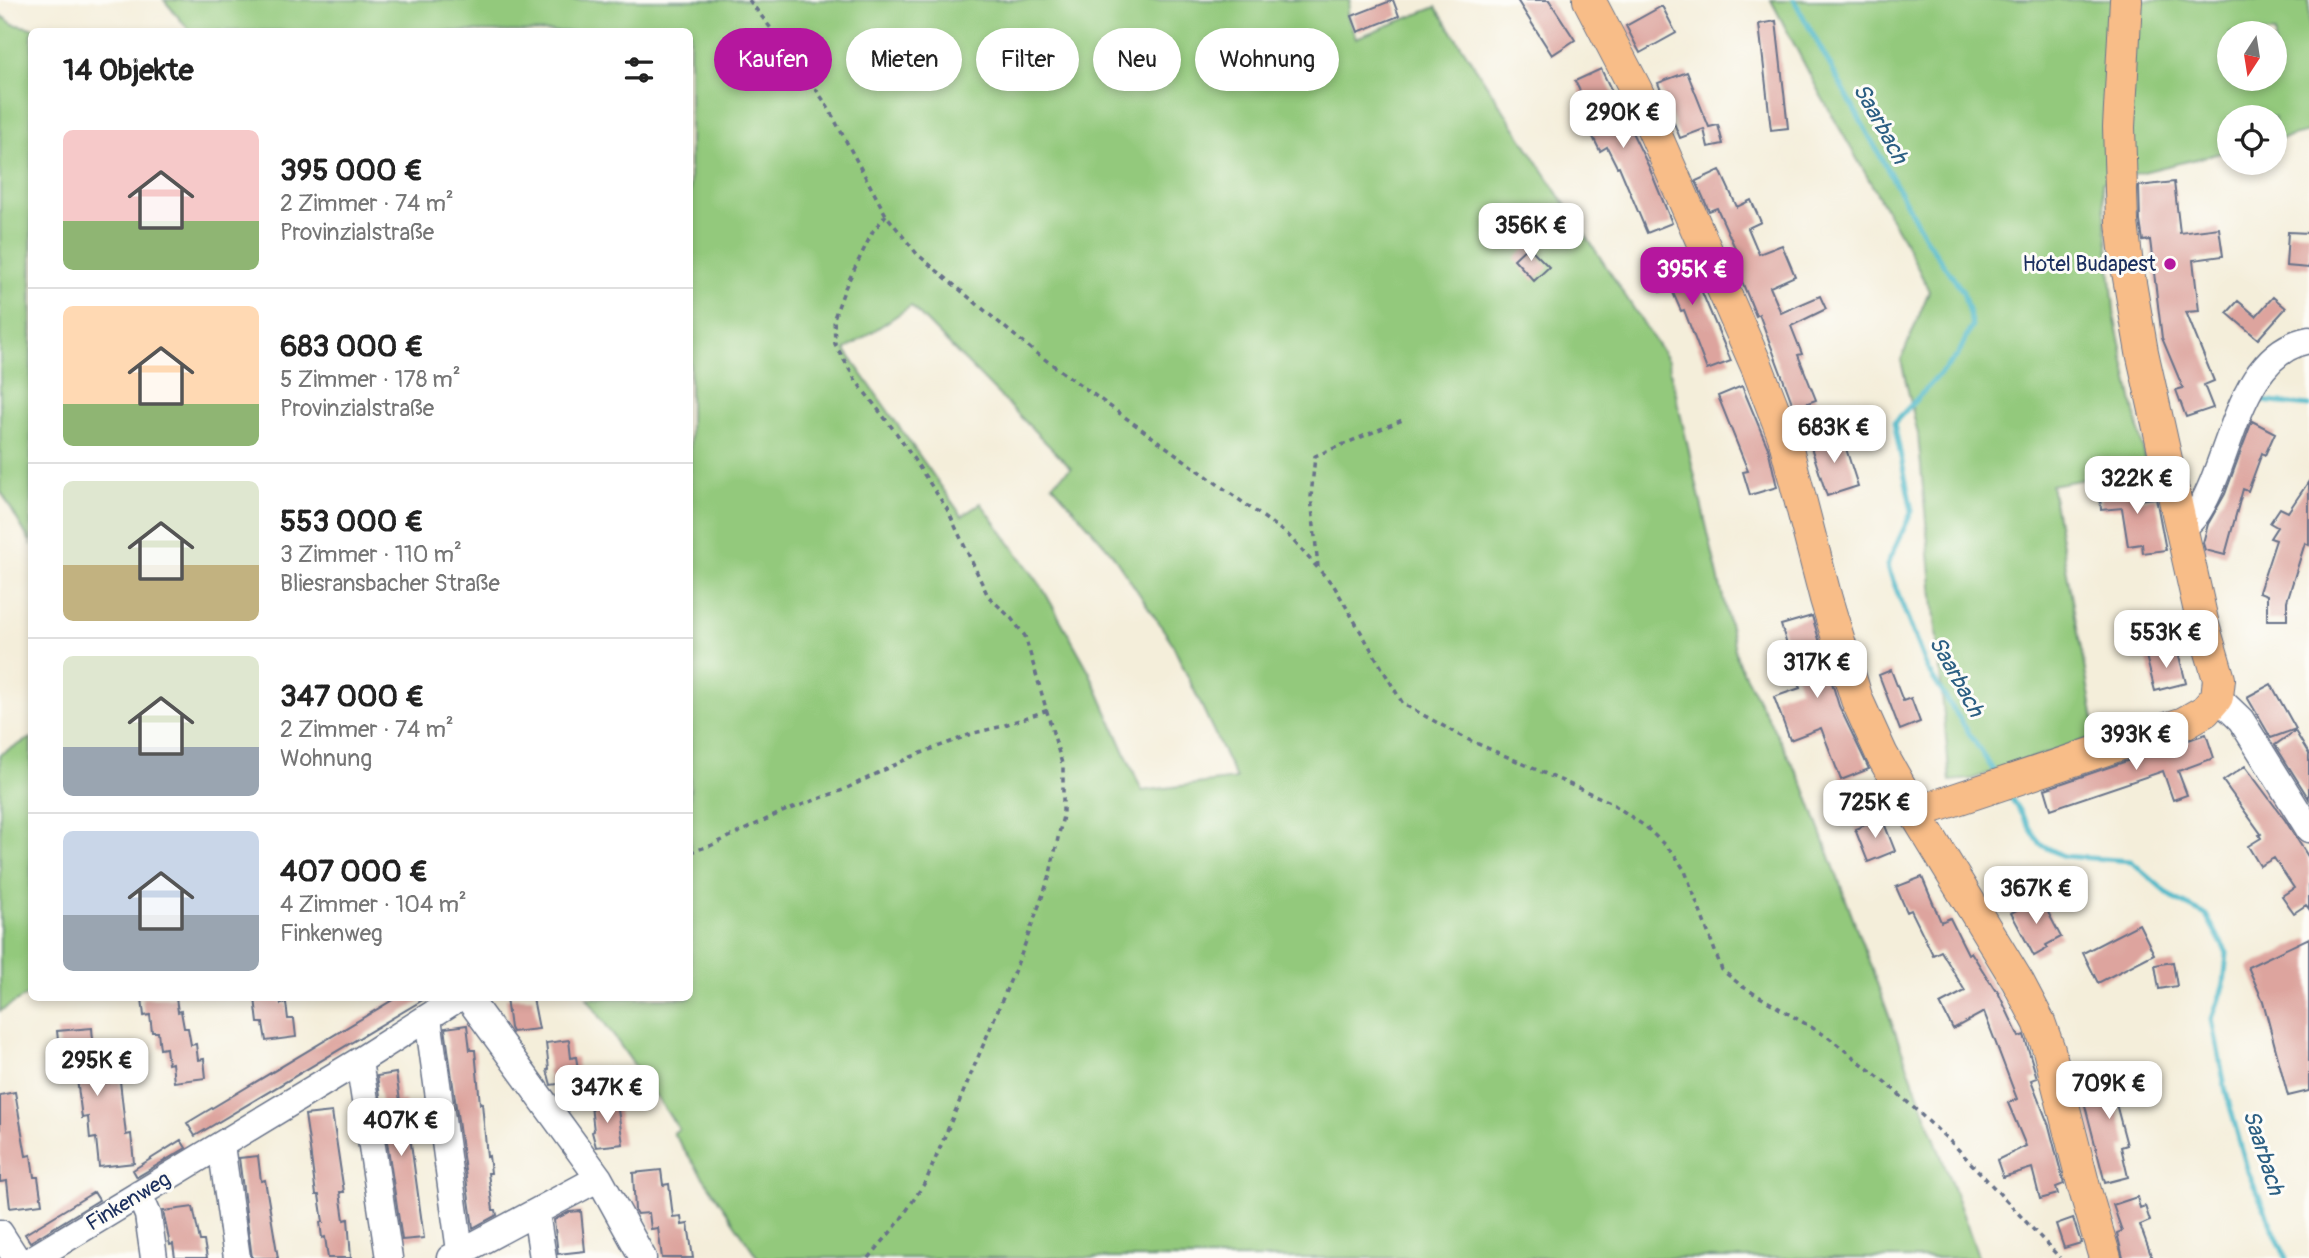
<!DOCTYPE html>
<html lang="de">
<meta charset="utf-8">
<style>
body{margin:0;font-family:Pangolin,sans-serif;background:#f2f2f2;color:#222;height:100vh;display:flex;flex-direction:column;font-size:26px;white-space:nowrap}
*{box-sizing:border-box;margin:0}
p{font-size:23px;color:#767676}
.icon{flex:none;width:38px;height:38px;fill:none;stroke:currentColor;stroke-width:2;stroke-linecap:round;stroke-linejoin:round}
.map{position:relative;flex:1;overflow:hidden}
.drawer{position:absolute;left:28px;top:28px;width:665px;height:973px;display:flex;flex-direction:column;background:#fff;border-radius:10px;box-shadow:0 4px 10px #0003}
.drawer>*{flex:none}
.top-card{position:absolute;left:714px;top:28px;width:665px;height:63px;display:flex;gap:14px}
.needle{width:46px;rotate:192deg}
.buttons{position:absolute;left:2217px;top:21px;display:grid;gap:14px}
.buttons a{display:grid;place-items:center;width:70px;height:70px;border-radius:50%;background:#fff;box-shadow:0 4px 10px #0003;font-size:35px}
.price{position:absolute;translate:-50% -60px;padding:0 16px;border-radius:14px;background:#fff;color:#222;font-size:23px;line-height:46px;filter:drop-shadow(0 2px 4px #0008)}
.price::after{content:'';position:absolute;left:50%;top:42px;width:21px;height:16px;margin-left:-10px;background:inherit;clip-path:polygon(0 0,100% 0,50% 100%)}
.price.selected{background:#b5179e;color:#fff}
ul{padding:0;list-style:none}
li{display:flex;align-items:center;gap:21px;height:175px;padding:0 35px}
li+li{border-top:2px solid #e0e0e0}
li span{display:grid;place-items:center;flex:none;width:196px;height:140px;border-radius:10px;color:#555}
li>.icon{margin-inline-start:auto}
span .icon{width:84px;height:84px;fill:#fffc;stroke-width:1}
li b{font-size:30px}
h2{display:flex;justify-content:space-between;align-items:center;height:84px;padding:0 35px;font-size:30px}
.chip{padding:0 24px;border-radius:32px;background:#fff;box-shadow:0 4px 10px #0003;font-size:24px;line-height:63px}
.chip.selected{background:#b5179e;color:#fff}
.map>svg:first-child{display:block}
.green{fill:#93c97b;stroke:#577c6c;stroke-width:2;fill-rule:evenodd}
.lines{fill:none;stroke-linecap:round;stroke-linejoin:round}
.stream{stroke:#4bb7c7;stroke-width:5}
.building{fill:#dda49e}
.minor-casing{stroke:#677289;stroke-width:29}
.major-casing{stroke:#677289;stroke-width:34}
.path{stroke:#677289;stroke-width:3.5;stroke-dasharray:5 5;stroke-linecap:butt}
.minor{stroke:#fff;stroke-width:26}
.major{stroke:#f8bd88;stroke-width:32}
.poi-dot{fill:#b5179e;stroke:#fdfcf7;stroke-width:2.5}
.labels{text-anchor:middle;stroke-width:6;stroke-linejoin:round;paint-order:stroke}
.poi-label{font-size:21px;fill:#1b2f5e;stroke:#fdfcf7;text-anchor:end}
.street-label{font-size:21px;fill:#1b2f5e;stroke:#fdfcf7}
.water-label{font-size:23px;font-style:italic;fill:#2c5f83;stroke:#fdfcf7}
</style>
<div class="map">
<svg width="2309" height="1258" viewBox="0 0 2309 1258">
<rect width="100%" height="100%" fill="#fdfcf7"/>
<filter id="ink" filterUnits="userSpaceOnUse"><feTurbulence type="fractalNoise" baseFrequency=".0143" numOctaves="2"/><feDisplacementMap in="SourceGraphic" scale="14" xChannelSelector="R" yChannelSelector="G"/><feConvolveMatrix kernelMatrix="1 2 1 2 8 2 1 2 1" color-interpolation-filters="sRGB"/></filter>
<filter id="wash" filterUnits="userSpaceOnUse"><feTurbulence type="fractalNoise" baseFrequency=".00686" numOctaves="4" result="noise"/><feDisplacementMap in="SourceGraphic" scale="28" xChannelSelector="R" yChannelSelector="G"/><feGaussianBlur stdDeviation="1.57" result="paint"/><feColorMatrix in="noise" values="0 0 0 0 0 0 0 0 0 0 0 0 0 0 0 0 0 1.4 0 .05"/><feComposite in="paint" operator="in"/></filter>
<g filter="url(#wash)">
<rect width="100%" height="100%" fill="#f4eeda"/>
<path class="green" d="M164 0H1350L1347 15 1356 38 1436 7 1668 361 1738 662 1803 784 1979 1258H758L673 1133 679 1129 587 998H690V32L190 31ZM911 306 1071 468 1052 484 1111 552 1171 641 1236 779 1142 791 1089 671 1042 587 981 503 962 516 845 350Z
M1771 0H2309V132L2275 140V117H2230L2229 151 2102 182 2115 320 2147 468 2051 485 2097 736 1972 779 1950 781 1918 434 1901 360 1929 291 1908 248 1820 94ZM2230 33H2275V79H2230Z
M0 15 13 24 45 31 32 32 31 543 0 490Z
M31 738V993L0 1011V754Z"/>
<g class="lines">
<path class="stream" d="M1794 0 1926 239 1963 292 1972 325 1958 355 1894 423 1912 511 1887 565 1927 669 1997 776
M2261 401 2309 406
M2008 793 2040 844 2063 856 2131 861 2174 899 2206 915 2227 953 2224 984 2212 1019 2226 1092 2248 1172 2286 1258"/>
</g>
<g id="blocks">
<path class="building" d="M1393 0 1399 16 1358 32 1352 16Z
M1517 0H1549L1575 40 1552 55Z
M1662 6 1676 33 1640 53 1626 26Z
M1776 21 1788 128 1771 130 1759 24Z
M1601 69 1649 167 1672 223 1647 233 1619 166 1617 167 1607 147 1600 151 1590 131 1598 128 1575 81Z
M1687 72 1709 127 1718 125 1723 144 1708 147 1704 129 1680 138 1658 83Z
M1720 170 1737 207 1751 200 1761 222 1748 228 1759 254 1782 245 1795 276 1770 287 1781 313 1820 296 1826 309 1791 326 1802 354 1798 355 1816 400 1794 408 1759 314 1756 316 1730 252 1736 250 1717 208 1709 211 1696 181Z
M2174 182 2180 233 2219 228 2223 256 2193 260 2199 311 2186 312 2214 381 2204 385 2213 408 2186 417 2176 390 2183 388 2162 338 2150 240 2143 241 2140 221 2139 186Z
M2288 232 2309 233V268L2286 266Z
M1528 246 1549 267 1534 281 1514 259Z
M1685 252 1731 361 1707 370 1684 310 1681 311 1671 288 1660 292 1650 267Z
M2273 297 2286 308 2258 339 2227 313 2238 301 2256 316Z
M1742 386 1768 448 1777 487 1750 495 1743 472 1748 471 1718 396Z
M2252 421 2275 433 2265 455 2262 453 2248 491 2243 489 2225 555 2205 550 2203 543 2208 524 2225 494Z
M1841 433 1858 486 1827 496 1810 444Z
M2134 477 2137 500 2156 498 2166 550 2143 553 2142 544 2128 546 2122 508 2101 510 2100 496 2118 494 2116 480Z
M2309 481V545L2305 543 2287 601V620H2267V595L2259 592 2276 540 2270 538 2277 527 2270 523 2280 508 2288 512Z
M1812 616 1839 706 1869 769 1841 780 1821 728 1790 740 1774 697 1800 688 1781 625Z
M2177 648 2186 683 2155 691 2146 656Z
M1891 670 1903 701 1911 698 1920 722 1900 730 1879 675Z
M2271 684 2296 729 2271 738 2247 697Z
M2295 731 2309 754V799L2275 745Z
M2206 734 2214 758 2178 771 2187 795 2173 800 2163 771 2051 809 2045 789Z
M2245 766 2285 820 2309 858V909L2306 905 2294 913 2282 896 2294 888 2274 858 2260 866 2248 846 2261 838 2259 835 2261 834 2223 781Z
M1882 818 1895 851 1868 862 1855 829Z
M1922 877 1941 922 1950 918 1968 954 1971 952 1995 990H1997L2019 1037 2024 1035 2037 1078 2031 1080 2049 1126 2064 1184 2056 1187 2058 1194 2040 1199 2032 1168 2003 1177 1997 1160 2026 1146 2008 1103 2017 1099 1984 1012 1953 1029 1940 1004 1965 991 1941 951 1933 955 1911 910 1907 912 1896 887Z
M2040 897 2061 937 2046 945 2048 948 2034 956 2011 913Z
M2139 924 2154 954 2098 983 2083 953Z
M2309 938V1091L2288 1096 2263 1001 2248 967Z
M2173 962 2177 986 2159 989 2155 965Z
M142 998H176L178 1012 181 1011 184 1028H188L191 1045 196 1044 198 1060 204 1059 206 1078 174 1082 172 1063 168 1064 166 1048 160 1049 158 1032H152L150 1015 144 1016Z
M255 998H280L281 1004 286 1003 288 1019H294L296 1037 266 1041 263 1023H258Z
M396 998H426L195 1136 187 1123Z
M506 998H533L539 1029 512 1032 510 1028Z
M467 1025 470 1050H475L480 1104 482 1103 487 1157 489 1156 491 1173H488L493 1210H496L497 1215 473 1228 445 1028Z
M92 1028 94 1053 100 1052 103 1083 120 1081 126 1135 131 1134 134 1163 99 1167 96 1138 90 1139 88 1117 82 1118 77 1079 69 1080 66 1056 60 1057 57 1031Z
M569 1040 571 1058 576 1057 580 1081 551 1085 547 1070 549 1069 546 1043Z
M396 1073 400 1101 405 1100 424 1238 402 1240 377 1076Z
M2108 1075 2110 1083 2139 1075 2143 1093 2115 1100 2127 1145 2121 1147 2128 1177 2105 1183 2079 1082Z
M15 1092 26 1156 31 1155 34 1177H38L42 1204 10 1208 7 1181 0 1182V1095Z
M617 1103 623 1144 596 1147 592 1132 594 1131 591 1106Z
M332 1112 344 1192H340L344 1220 348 1219 351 1258H328L325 1237 322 1238 320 1222H323L319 1195H316L309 1142 305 1115Z
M181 1140 186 1148 137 1177 133 1170Z
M258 1156 261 1181 265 1180 278 1258H252L239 1158Z
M661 1170 663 1185 669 1184 673 1217 681 1216 682 1225 688 1224 693 1258H662L658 1228 651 1229 649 1213 637 1214 635 1211 633 1173Z
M94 1192 99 1200 30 1242 25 1234Z
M2137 1197 2140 1208 2145 1206 2150 1221 2140 1225 2152 1258H2123L2117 1233 2122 1231 2113 1205Z
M193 1207 200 1241H204L207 1258H175L173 1244 170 1245 163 1211Z
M581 1211 585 1251 558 1254 554 1220 569 1212Z
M2073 1218 2081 1243 2064 1248 2056 1224Z"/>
</g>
</g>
<g filter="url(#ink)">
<use href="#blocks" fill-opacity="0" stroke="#677289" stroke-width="2"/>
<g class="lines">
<g class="minor-casing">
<path id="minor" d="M2182 530C2187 524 2195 517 2199 510 2232 458 2238 353 2309 340
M2217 697 2241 720 2309 829
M428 1018 460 1251
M359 1061 389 1258
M221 1145 237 1258
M599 1178 643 1258
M139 1194 148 1215 154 1258
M536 1213 543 1258
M0 1233 16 1258
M34 1258 359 1061 458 998
M450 1258 599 1178 468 998"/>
</g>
<g class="major-casing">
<path id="major" d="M1589 0 1636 90 1757 367 1784 437 1826 599 1857 700 1882 755 1915 813 2018 982 2039 1022 2049 1050 2084 1187 2105 1258
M1915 813 2184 723 2205 711 2217 697 2219 679 2203 625 2142 352 2127 266 2122 222 2119 127 2126 0"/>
</g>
<path class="path" d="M749 0 800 66 826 104 886 215 917 254 1032 350 1288 535 1334 586 1403 704 1469 740 1610 802 1646 827 1674 854 1685 871 1722 970 1743 987 1828 1037 1890 1086 1954 1145 2060 1258
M1318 567 1311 497 1315 456 1405 419
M690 852 710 846 782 812 843 790 911 757 974 733 999 727 1048 710
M869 1258 899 1222 926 1181 1021 955 1049 878 1063 816V767L1025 636 1011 618 988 596 947 509 897 434 856 381 835 344 834 318 845 288 873 231 886 215"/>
<use href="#minor" class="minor"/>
<use href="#major" class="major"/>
</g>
</g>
<circle class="poi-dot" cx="2170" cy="264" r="7"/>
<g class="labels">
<g class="poi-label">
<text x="2156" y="271">Hotel Budapest</text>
</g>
<g class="street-label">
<text transform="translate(128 1201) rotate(-31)" y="7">Finkenweg</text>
</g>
<g class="water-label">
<text transform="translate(1881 123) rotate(61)" y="8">Saarbach</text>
<text transform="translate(1957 676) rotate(61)" y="8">Saarbach</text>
<text transform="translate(2264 1152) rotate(72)" y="8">Saarbach</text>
</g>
</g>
</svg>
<div class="buttons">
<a><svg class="needle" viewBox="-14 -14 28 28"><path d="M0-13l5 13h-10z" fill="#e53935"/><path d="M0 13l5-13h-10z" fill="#767676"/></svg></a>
<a><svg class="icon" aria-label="locate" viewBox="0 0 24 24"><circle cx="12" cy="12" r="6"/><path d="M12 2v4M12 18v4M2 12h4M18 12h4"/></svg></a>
</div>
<b class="price" style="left:1623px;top:150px">290K €</b>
<b class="price" style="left:1531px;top:263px">356K €</b>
<b class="price selected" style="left:1692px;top:307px">395K €</b>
<b class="price" style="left:1834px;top:465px">683K €</b>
<b class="price" style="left:2137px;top:516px">322K €</b>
<b class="price" style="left:2166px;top:670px">553K €</b>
<b class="price" style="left:1817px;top:700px">317K €</b>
<b class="price" style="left:2136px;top:772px">393K €</b>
<b class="price" style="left:1875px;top:840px">725K €</b>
<b class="price" style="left:2036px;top:926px">367K €</b>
<b class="price" style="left:97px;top:1098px">295K €</b>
<b class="price" style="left:2109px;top:1121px">709K €</b>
<b class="price" style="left:607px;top:1125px">347K €</b>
<b class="price" style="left:401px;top:1158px">407K €</b>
<div class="top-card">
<a class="chip selected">Kaufen</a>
<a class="chip">Mieten</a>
<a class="chip">Filter</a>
<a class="chip">Neu</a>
<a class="chip">Wohnung</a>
</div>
<section class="drawer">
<h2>14 Objekte<svg class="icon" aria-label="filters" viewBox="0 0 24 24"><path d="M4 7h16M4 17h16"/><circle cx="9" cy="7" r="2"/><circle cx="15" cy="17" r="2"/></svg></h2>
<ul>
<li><span style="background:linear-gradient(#f6c9c9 65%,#8fb573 0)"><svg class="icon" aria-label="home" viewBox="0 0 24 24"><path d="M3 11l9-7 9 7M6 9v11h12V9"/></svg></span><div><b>395 000 €</b><p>2 Zimmer · 74 m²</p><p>Provinzialstraße</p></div></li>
<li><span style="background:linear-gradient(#ffd9b3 70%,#8fb573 0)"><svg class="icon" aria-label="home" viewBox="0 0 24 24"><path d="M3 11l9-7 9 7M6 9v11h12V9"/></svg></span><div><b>683 000 €</b><p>5 Zimmer · 178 m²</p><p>Provinzialstraße</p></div></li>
<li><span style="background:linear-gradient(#dfe7d0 60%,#c2b280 0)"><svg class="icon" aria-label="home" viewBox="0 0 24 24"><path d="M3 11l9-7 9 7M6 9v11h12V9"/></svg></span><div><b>553 000 €</b><p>3 Zimmer · 110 m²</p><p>Bliesransbacher Straße</p></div></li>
<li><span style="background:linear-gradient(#dfe7d0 65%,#9aa5b1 0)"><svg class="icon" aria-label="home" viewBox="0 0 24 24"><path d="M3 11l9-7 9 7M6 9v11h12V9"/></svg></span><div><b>347 000 €</b><p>2 Zimmer · 74 m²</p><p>Wohnung</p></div></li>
<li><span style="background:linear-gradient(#c9d6e8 60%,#9aa5b1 0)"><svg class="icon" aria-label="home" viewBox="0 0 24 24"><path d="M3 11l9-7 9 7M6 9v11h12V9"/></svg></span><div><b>407 000 €</b><p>4 Zimmer · 104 m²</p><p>Finkenweg</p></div></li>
</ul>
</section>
</div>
